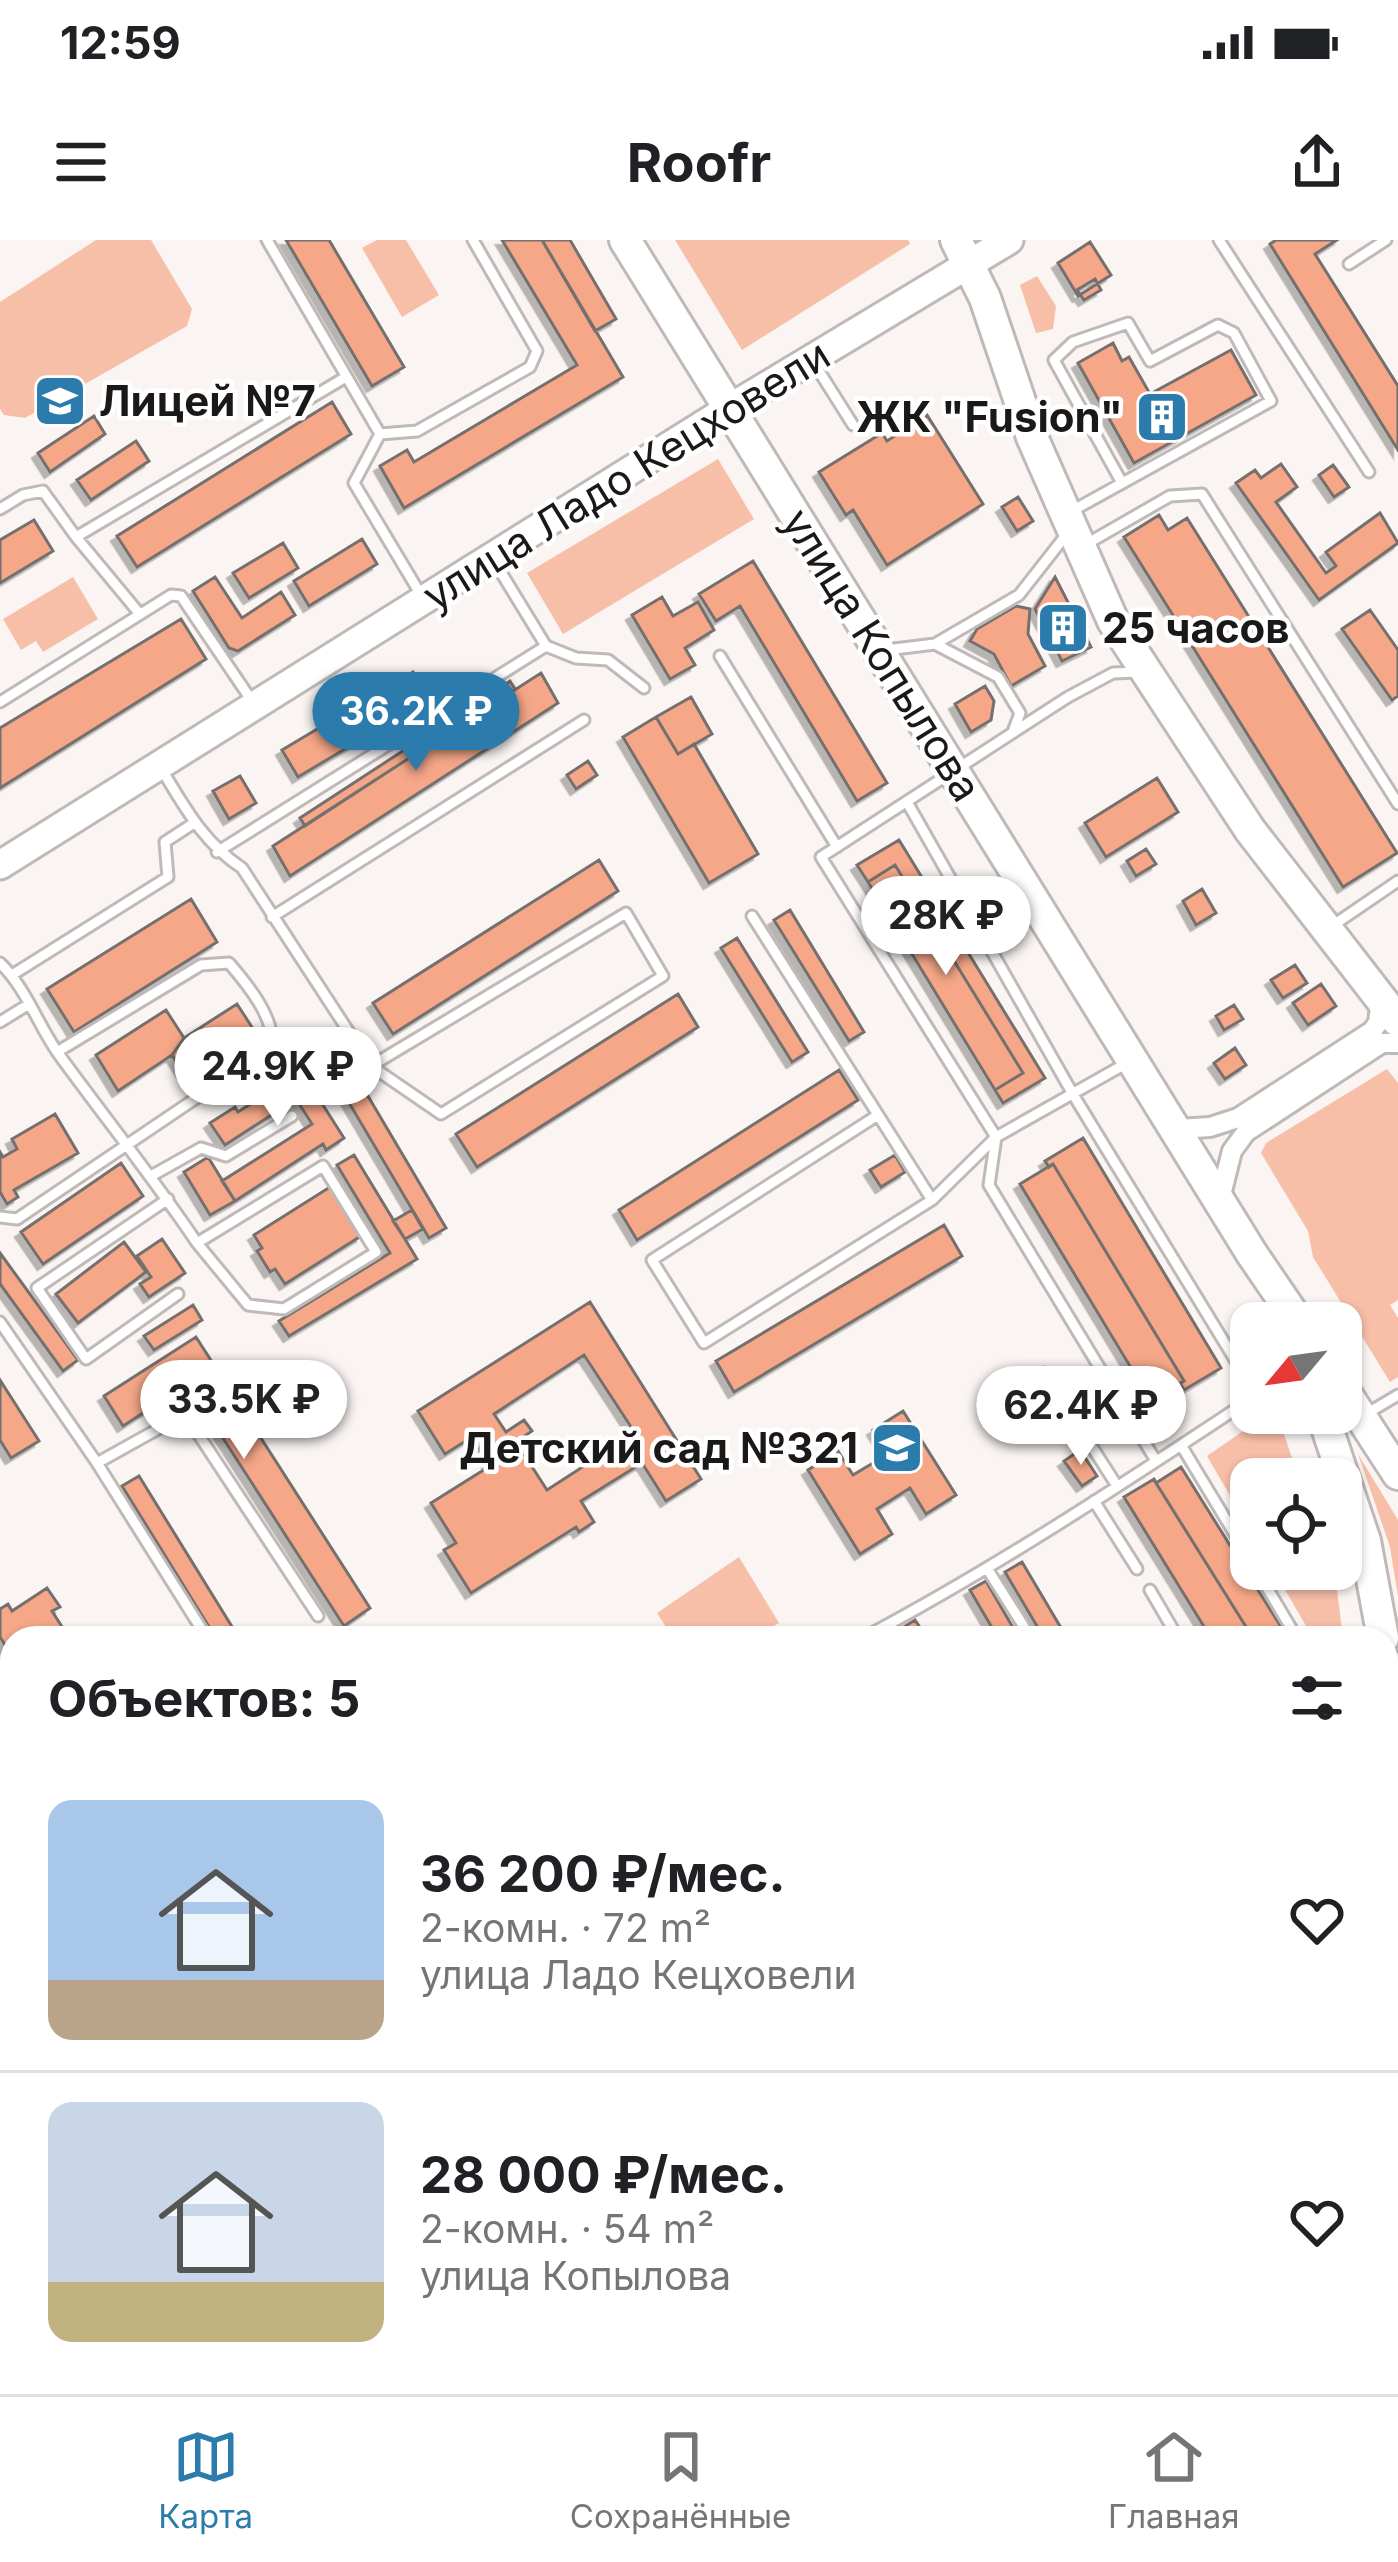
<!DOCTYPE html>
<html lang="ru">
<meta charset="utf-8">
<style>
body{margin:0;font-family:Inter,sans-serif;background:#f6f6f6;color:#202124;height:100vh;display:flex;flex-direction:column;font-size:45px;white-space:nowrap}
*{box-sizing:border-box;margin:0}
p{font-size:39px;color:#757577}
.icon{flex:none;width:66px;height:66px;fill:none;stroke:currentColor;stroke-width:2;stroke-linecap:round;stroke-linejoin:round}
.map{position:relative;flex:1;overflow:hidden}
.panel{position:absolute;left:0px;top:1386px;width:1398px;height:768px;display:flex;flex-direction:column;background:#fff;border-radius:36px 36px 0 0;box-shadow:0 3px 9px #0004}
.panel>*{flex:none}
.needle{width:78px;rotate:241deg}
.tools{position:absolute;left:1230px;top:1062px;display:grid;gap:24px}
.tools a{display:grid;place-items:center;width:132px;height:132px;border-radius:24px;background:#fff;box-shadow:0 3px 9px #0004;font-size:60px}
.price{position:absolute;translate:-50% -102px;padding:0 27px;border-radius:42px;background:#fff;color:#222;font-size:39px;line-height:78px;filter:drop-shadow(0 3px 6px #0008)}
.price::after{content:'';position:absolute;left:50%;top:72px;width:36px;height:27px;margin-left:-18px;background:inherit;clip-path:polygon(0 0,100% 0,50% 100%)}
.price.selected{background:#2b7cad;color:#fff}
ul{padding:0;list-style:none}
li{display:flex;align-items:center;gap:36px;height:300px;padding:0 48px}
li+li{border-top:3px solid #e0e0e0}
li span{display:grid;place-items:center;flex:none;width:336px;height:240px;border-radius:24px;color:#555}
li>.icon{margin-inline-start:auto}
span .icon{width:144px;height:144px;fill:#fffc;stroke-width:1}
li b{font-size:51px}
h2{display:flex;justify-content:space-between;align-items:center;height:144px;padding:0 48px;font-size:51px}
.status{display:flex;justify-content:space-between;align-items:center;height:84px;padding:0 60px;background:#fff;direction:ltr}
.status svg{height:33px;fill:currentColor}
header{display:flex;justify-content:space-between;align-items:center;height:156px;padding:0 48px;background:#fff;font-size:54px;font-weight:700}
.tab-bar{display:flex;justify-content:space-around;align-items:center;height:168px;border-top:3px solid #e0e0e0;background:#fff;font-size:33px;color:#757577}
.tab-bar a{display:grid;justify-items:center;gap:6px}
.tab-bar .selected{color:#2b7cad}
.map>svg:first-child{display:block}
.green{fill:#f7bea8}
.building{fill:#f5a788;stroke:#74706e;stroke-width:3;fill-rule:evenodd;filter:url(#shadow)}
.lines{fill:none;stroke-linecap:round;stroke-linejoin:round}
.lane-casing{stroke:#bfbab8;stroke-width:15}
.street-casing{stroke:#bfbab8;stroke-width:24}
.secondary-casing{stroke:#bfbab8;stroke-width:33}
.primary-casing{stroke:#bfbab8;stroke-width:36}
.lane{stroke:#fff;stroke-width:9}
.street{stroke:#fff;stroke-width:18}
.secondary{stroke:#fff;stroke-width:27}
.primary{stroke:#fff;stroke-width:30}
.labels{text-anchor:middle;stroke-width:9;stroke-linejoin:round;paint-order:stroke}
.poi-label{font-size:42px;font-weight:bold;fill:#1a1918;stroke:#fff;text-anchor:start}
.street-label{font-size:42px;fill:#1a1918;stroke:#fff}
</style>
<div class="status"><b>12:59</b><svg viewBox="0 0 49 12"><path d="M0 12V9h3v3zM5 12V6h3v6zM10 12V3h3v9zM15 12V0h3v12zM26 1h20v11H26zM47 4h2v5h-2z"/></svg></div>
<header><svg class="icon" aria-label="menu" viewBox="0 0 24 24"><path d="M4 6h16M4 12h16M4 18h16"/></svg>Roofr<svg class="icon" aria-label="share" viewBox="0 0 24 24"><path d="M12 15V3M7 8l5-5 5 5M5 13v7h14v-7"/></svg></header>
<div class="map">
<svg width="1398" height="2154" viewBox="0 0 1398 2154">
<defs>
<filter id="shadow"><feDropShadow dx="-5.5" dy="5.5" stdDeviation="0" flood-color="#0004"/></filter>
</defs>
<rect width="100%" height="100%" fill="#faf5f3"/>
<path class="green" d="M96 0H151L192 69 187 86 25 178 4 175 0 169V62Z
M377 0H406L439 55 402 77 362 8Z
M675 0H908L910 4 742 110Z
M1037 36 1056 66 1053 89 1036 93 1020 45Z
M718 219 754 279 563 394 527 333Z
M73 337 98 379 43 412 36 401 21 410 3 379Z
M1387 829 1398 843V1060L1390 1065 1398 1078V1137L1390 1142 1313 1017 1308 991 1261 913 1266 903Z
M1269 1173H1277L1299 1239H1251V1292L1207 1216Z
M1358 1214 1398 1280V1356L1390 1307Z
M739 1317 779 1383 751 1398H673L657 1373Z
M1273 1329H1329L1337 1350 1343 1398H1313Z"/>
<path class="building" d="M286 0H329L404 127 372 146Z
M502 0H542L623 137 404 268 380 226 407 210 414 222 577 125Z
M542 0H570L616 79 595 91Z
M1276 0H1337L1315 14 1398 146V210L1270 4Z
M1090 2 1111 35 1078 56 1058 23Z
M1095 39 1101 50 1084 60 1077 50Z
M1113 103 1122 121 1129 117 1150 154 1231 110 1256 155 1134 223 1078 123Z
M332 162 351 194 137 327 117 296Z
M927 175 983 264 887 325 853 270 846 275 819 232 882 193 887 201Z
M94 176 105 194 50 232 38 213Z
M136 201 149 221 91 260 77 240Z
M1281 224 1297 247 1276 262 1326 333 1336 326 1326 312 1380 273 1398 303 1319 360 1236 243 1255 230 1261 238Z
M1333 225 1349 247 1334 257 1319 235Z
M1018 257 1033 281 1017 291 1002 267Z
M1159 275 1168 290 1187 278 1397 613 1343 647 1124 297Z
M34 280 53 311 0 343V300Z
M362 299 377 324 309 366 294 341Z
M283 303 298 328 249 358 233 333Z
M753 321 887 543 857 561 740 366 716 381 699 354Z
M215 337 242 378 281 352 295 375 238 411 229 408 193 351Z
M1055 337 1091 407 1062 421 1035 369Z
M662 357 673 376 698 362 714 390 685 408 695 425 670 439 632 375Z
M1016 366 1030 369 1028 394 1045 426 1011 446 994 414 970 401 977 389Z
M1370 370 1398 410V456L1392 460 1342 389Z
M181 379 206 419 0 548V488Z
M413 432 429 459 298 537 282 510Z
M541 433 558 463 290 636 273 606Z
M510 441 515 449 305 586 300 578Z
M985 446 994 461 991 480 971 492 955 464Z
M691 457 712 494 678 514 656 477Z
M656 477 678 514 694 504 758 614 709 643 623 497Z
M588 521 597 535 576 549 567 535Z
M240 536 256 563 229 579 213 551Z
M1157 538 1178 572 1106 617 1085 583Z
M899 600 1045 838 1003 863 995 850 1023 833 895 625 868 642 857 625Z
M1146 609 1156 624 1136 636 1127 621Z
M599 620 618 651 393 794 373 763Z
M895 625 1023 833 995 850 868 642Z
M1202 649 1216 673 1196 685 1183 661Z
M191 659 217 702 74 792 47 749Z
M790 670 864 792 849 801 774 680Z
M737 698 808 812 792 822 721 708Z
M1295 725 1307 743 1283 758 1271 740Z
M1321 744 1336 766 1308 785 1293 763Z
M678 754 698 787 477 927 456 894Z
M237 764 259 798 190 843 172 815 184 798Z
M1234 765 1243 779 1224 790 1216 776Z
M166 770 184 798 172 815 118 851 96 815Z
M336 802 446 988 429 998 319 812Z
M1235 808 1246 825 1225 839 1214 823Z
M291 815 344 898 326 910 323 904 235 961 222 941 312 884 296 859 225 905 210 883 235 867 238 872 283 843 273 827Z
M839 830 858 860 637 1000 619 970Z
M55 874 78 913 14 950 18 957 7 964 0 952V912L3 917 17 909 12 899Z
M1083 898 1221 1128 1184 1150 1180 1143 1184 1141 1053 924 1049 927 1045 921Z
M354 915 417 1019 289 1096 279 1081 390 1013 337 925Z
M895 915 905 932 881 947 870 930Z
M208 917 235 961 210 975 184 932Z
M121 923 143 956 43 1024 21 992Z
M1053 924 1184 1141 1151 1161 1020 944Z
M330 947 361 996 285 1044 275 1029 270 1032 257 1011 262 1008 254 995Z
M412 970 423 989 405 999 393 981Z
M944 985 962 1016 734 1152 716 1121Z
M162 999 185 1033 149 1057 140 1044 151 1037 137 1016Z
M124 1002 146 1032 78 1083 56 1054Z
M0 1013 78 1120 63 1131 0 1044Z
M590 1062 701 1239 666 1261 642 1223 581 1261 594 1282 579 1292 576 1287 471 1353 444 1310 456 1303 431 1263 490 1226 472 1197 445 1214 418 1171ZM584 1115 635 1193 547 1250 516 1202 532 1191 524 1180 506 1192 494 1174Z
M193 1065 202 1080 154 1110 144 1096Z
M196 1097 370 1368 344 1386 188 1144 123 1186 104 1156Z
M0 1140 39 1201 11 1218 0 1200Z
M903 1171 956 1255 926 1274 910 1248 877 1269 892 1294 860 1314 808 1230 838 1211 853 1235 888 1214 873 1190Z
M1080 1210 1097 1236 1082 1246 1064 1221Z
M1181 1227 1288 1398H1253L1156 1243Z
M139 1236 239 1398H216L122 1246Z
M1154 1239 1156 1243 1253 1398H1211L1124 1257Z
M1022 1322 1067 1398H1044L1005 1332Z
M986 1341 1019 1398H998L970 1350Z
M47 1348 60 1367 52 1371 66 1393 59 1398H12V1416L0 1397V1369L8 1364 12 1371Z
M915 1380 927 1398H904L899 1390Z
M12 1429V1454L0 1462V1437Z
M0 1463 12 1481V1531L1 1538Z
M12 1654V1693L0 1701V1662Z
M0 1995 12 2014V2073L0 2055Z
M108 2142H153L161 2154H116Z
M619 2142H656L663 2154H627Z
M732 2142H787L794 2152 740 2154Z
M881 2142H903L908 2149 900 2154H862Z
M989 2142H1030L1038 2154H996Z
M1030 2142H1056L1064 2154H1038Z"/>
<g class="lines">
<g class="lane-casing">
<path id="lane" d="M267 0 380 194
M1219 0 1369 232
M1349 24 1386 0
M812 120 853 185
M0 269 23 255 43 251 76 297 139 373
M1070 272 1271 161 1234 93 1218 85 1150 121 1128 83 1073 102 1054 120 1122 243
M76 297 346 137
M1083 306 1170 256 1202 254 1398 564
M421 355 354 243 380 194 417 191 530 127 537 111 473 0
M935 404 998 437 1020 473 1014 489
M546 406 576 418 608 420 644 448
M886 410 935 404 1019 355 1066 295
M720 416 837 607
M1139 432 1113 433 1068 457 821 617 996 897 989 945 1156 1221
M0 462 171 355 181 356 254 464
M162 530C185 568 204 603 242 628L371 826 626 673 663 736 441 874 371 826
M907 562 1074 856 1251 1146
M217 612 546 406 494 321
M752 676 932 960
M272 677 584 480
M1332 686 1398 641
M0 723C27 749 38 786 60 816 106 879 154 939 197 1003L323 926 376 1012 284 1069 248 1065 197 1003
M12 735 168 637 165 602 194 583
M0 782 29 764
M878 875 652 1020 704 1103 932 960 996 897 1127 823
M151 936 201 908 226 916 292 876
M168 959 37 1048 86 1119 178 1054
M0 977 17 979 272 807C275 778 248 745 229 723L201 725 57 812
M0 1082 97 1223 207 1398
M1045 1133 1117 1246
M1366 1174 1398 1155
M1181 1205 1251 1321
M97 1223 185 1174 318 1376
M1094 1261 1137 1329
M1256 1329 1297 1398
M988 1330 1031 1398
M1150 1350 1178 1398
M863 1398C997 1327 1124 1243 1251 1159
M0 1727 12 1719
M0 1864 12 1855
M0 1975 12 1993
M0 2097 12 2090
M89 2142 97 2154
M214 2142 222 2154
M600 2142 608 2154
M724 2142 731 2154
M959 2142 966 2154
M366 2154 385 2142
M836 2154 849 2142"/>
</g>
<g class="street-casing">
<path id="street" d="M1177 889 1210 887 1238 878 1372 791 1378 783 1381 759
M1220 959 1232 911 1246 892 1382 803H1398"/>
</g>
<g class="secondary-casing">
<path id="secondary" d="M0 625 730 168 1009 0"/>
</g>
<g class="primary-casing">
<path id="primary" d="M625 0 1252 1014 1299 1083
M956 0 985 58 1032 197 1113 381 1250 590 1398 781
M1341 1146 1398 1234
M1322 1173 1365 1301 1383 1398
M1386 1423 1392 1512 1386 1590
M1386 1791 1398 1754
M1386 1938 1398 1902
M1269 2154 1272 2142
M1314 2154 1318 2142"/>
</g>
<use href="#lane" class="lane"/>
<use href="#street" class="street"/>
<use href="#secondary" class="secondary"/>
<use href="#primary" class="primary"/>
</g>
<defs>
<g id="school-square" transform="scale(2.7)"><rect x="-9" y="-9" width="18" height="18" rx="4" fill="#2b7cad" stroke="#fff"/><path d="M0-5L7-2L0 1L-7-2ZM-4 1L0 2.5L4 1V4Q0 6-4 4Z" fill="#fff"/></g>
<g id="building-square" transform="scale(2.7)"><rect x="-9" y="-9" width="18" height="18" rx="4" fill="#2b7cad" stroke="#fff"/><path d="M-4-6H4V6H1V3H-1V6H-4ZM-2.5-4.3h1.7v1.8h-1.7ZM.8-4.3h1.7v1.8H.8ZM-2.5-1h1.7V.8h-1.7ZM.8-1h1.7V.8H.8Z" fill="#fff"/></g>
</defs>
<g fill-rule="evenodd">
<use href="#school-square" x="60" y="161"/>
<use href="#building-square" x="1162" y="177"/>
<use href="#building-square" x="1063" y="388"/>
<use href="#school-square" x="897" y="1208"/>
</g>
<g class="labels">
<g class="poi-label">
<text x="99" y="176">Лицей №7</text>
<text x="1123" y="192" text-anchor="end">ЖК "Fusion"</text>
<text x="1102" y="403">25 часов</text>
<text x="858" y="1223" text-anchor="end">Детский сад №321</text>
</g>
<g class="street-label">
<text transform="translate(626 235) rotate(-32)" y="15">улица Ладо Кецховели</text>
<text transform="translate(882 415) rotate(58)" y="15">улица Копылова</text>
</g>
</g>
</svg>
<div class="tools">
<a><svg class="needle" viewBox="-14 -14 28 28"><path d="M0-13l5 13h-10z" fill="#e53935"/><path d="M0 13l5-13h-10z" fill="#757577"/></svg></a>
<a><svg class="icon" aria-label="locate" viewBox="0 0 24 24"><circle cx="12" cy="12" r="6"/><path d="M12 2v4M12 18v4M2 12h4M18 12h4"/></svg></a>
</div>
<b class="price selected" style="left:416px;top:534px">36.2K ₽</b>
<b class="price" style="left:946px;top:738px">28K ₽</b>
<b class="price" style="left:278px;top:889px">24.9K ₽</b>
<b class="price" style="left:244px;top:1222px">33.5K ₽</b>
<b class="price" style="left:1081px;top:1228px">62.4K ₽</b>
<section class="panel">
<h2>Объектов: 5<svg class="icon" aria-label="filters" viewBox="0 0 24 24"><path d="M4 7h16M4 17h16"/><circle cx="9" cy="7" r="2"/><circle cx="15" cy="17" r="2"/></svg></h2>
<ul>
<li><span style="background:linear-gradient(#a9c7e8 75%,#b9a48a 0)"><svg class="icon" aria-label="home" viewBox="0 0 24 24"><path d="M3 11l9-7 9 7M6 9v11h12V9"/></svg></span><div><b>36 200 ₽/мес.</b><p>2-комн. · 72 m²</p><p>улица Ладо Кецховели</p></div><svg class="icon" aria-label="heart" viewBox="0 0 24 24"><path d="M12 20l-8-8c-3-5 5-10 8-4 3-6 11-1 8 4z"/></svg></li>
<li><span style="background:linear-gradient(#c9d6e8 75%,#c2b280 0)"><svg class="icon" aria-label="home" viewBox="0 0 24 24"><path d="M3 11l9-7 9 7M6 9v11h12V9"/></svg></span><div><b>28 000 ₽/мес.</b><p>2-комн. · 54 m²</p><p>улица Копылова</p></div><svg class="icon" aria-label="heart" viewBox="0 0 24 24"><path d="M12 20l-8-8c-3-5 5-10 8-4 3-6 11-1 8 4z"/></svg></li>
</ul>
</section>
</div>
<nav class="tab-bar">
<a class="selected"><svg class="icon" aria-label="map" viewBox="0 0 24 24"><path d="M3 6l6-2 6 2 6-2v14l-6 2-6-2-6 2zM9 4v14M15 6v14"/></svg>Карта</a>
<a><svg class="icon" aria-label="saved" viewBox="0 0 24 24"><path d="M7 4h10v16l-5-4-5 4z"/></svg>Сохранённые</a>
<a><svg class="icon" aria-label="home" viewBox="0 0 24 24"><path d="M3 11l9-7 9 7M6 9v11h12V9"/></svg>Главная</a>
</nav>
